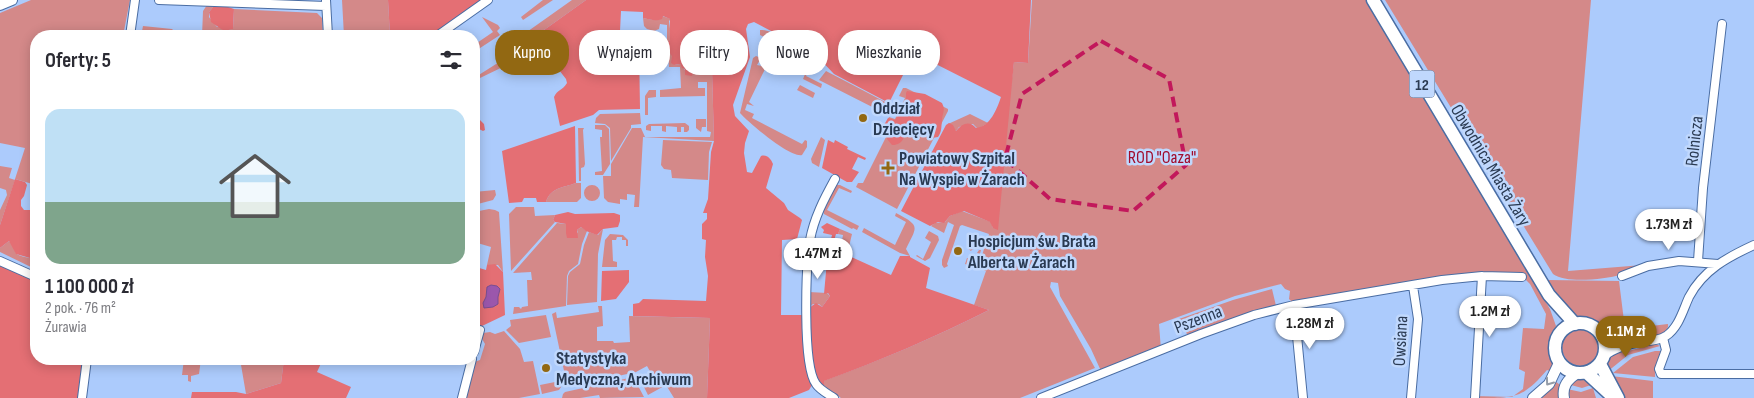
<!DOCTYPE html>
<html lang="pl">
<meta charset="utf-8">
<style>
body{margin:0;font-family:"Sofia Sans Condensed",sans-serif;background:#f2f2f3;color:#2b2b33;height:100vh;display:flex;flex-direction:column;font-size:19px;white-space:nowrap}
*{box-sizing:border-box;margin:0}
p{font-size:16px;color:#7c7c81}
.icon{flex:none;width:28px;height:28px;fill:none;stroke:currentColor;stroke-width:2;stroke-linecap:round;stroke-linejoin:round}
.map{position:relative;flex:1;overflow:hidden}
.details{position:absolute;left:30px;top:30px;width:450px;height:335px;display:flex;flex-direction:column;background:#fff;border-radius:20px;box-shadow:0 2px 12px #0003}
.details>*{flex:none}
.top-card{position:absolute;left:495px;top:30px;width:475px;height:45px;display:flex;gap:10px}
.price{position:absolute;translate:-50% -42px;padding:0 11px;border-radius:18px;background:#fff;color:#222;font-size:16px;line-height:32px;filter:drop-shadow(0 1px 2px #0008)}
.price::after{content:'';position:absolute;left:50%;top:30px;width:15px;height:11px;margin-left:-8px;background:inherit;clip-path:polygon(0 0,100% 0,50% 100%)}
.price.current{background:#926812;color:#fff}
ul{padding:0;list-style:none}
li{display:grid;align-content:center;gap:10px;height:265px;padding:0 15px}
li+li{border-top:1px solid #e1e1e2}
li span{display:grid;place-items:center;height:155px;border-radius:15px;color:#555}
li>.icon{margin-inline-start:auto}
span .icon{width:90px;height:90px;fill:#fffc;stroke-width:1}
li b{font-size:21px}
h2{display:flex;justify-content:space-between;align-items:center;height:60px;padding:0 15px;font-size:21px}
.tag{padding:0 18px;border-radius:20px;background:#fff;box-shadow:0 2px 12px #0003;font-size:18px;line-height:45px}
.tag.current{background:#926812;color:#fff}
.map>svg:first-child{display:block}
.green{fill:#d48989}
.forest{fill:#e46f74}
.water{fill:#9b57ac;stroke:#794e91}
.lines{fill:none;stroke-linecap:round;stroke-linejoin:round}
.minor-casing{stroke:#4a6da3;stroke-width:10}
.tertiary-casing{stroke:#4a6da3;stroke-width:12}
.primary-casing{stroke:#4a6da3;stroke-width:15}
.minor{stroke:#fff;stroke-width:8}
.tertiary{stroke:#fff;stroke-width:10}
.primary{stroke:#fff;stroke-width:12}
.oneway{stroke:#949ca8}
.marked{fill:none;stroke:#c2185b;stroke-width:4;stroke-dasharray:10 6;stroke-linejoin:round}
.poi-dot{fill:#926812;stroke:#c0d8fd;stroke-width:2}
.labels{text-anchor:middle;stroke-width:5;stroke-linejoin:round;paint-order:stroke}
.shield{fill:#c0d8fd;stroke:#576985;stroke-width:1}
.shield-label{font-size:16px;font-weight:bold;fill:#2a3a52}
.poi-label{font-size:18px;font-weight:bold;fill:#2a3a52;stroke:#c0d8fd;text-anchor:start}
.street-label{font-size:18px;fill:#2a3a52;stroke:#c0d8fd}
.park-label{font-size:18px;fill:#a10c2c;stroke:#c0d8fd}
</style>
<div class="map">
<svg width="1754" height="398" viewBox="0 0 1754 398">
<rect width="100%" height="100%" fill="#accbfc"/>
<path class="green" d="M31 0H130L123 36H36V185L15 179 25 148 0 143V13Z
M342 0H388L390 36H344Z
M543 0H553L523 20 521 17Z
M572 0H586L530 40 537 48 541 61 539 63 534 48 520 30 524 34Z
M1032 0H1366L1550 309 1556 326 1551 343 1554 364 1553 372 1547 370C1523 398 1515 398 1478 398L1475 396 1512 397 1523 389 1525 372 1519 369 1523 328 1544 329 1546 314 1530 284 1523 277 1481 274 1293 303 1289 299 1290 291 1285 289 1281 284 1235 296 1159 324 1161 350 1101 371 1091 349 1060 296 1058 283 1051 282 1050 287 1095 368 1020 398H841L824 386 823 381C880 361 935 337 989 310L974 305 986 271 978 268 984 249 975 246 971 251 967 248 969 240 986 246 989 234 962 225 960 226 947 264 948 266 944 268 942 265V260L954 225 948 222 944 233 931 226 935 223 945 222 950 216 962 211 991 222 993 228 1014 62 1028 63Z
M1385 0H1591L1568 271 1643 265C1636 268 1629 273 1621 275 1604 279 1567 284 1553 274Z
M207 5 214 6 209 12V17L217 27H220L223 30 233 29 234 9 317 13 322 18 323 36H202L203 11Z
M662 16 671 19 669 21 671 36 668 51H666V42H667V25L660 24 659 29 654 31 647 29 644 26 643 18 653 20Z
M482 17 498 25 500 28 497 31 500 35 474 52V45L493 32Z
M143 26 172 29 175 32V36H165V35L150 32 149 36H141Z
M760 30C773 29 806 49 816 58L811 62 760 35Z
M620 31C628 32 637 34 639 43H609L612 38Z
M694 48 704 57H708L712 71 714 141 643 137 639 207H634L635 195 627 194V200L620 199V204L608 202 604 198 603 176H611V164L632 128H641L645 137H710L711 132 707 131V82H698V88H705V96L660 97V90L681 88 680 67H669L668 51 672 55 674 65 680 64 685 70 694 74V70L691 65 694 60 691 52Z
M510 54H514L518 59 516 63H511L480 78H474L504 59 507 63 513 59Z
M756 56 761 58 757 65 766 67 749 102 754 106 747 104 745 110 754 114 752 118 802 144 805 140 807 141V147L802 155C790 158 749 123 740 113L753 58Z
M808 67 810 68 806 76 822 84 821 88 803 79Z
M826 71 891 105 886 114 819 80Z
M800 85 815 93 813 98 797 90Z
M903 88H906L948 109V111L897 209 856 187 858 183H863L889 131H883L889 117 895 119 905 98 899 96Z
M649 90H656V97L648 98V115H645V96Z
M640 113 641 124 631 125V128L611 161 610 128 605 124 595 123 596 118 600 114Z
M970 114 988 123 978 129 973 124 959 127 956 131 948 124Z
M696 119H706V127H702L701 132 696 128Z
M685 123 689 126V130L687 132H684V127H681V132H677V127L666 126V132L662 131V126H651V131L646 130V126L649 124Z
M595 125H605L609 129 610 164 603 175H595V172L602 171 600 137H602V130L595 129Z
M578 128H584L583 130 585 164 584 167 581 168V181H579Z
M821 137 825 140 819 167 812 163 811 159Z
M663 140 712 142 709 152 708 180 672 178 671 170 664 169 661 165Z
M0 166 12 168 9 178 15 180 0 225V210L7 195 6 190 0 188Z
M576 183H581V198L577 202H546C551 187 563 188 576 183Z
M584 193a8 8 0 1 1 16 0a8 8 0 1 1-16 0Z
M835 185H840L852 191 851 193 839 188 827 210 859 226 857 230 853 228 852 229 824 214 823 210Z
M495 190 496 195 493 200 474 205V192Z
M516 207H534L535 216 555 215 553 220 555 222 511 271 509 214Z
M489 209 495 210 499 212 503 272 498 265H487L491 247 474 242V212Z
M896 213C921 226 917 226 906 249L910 256 900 253 862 232 864 228 895 245 906 222 895 216Z
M557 223 566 224 578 233 577 230 581 227 587 231 582 244 578 264 569 271 567 276 566 306 513 314 514 307H519L521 309 522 307 528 306 527 280H532L531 272 513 273Z
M603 229 598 254 597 302 567 305 568 276 570 272 580 264 584 245 589 232 598 235Z
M840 229 852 234 847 255H838L834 251 840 252 843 235 838 234Z
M929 231 938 236 939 240 930 258 925 261 916 256 917 255 923 259 931 242 925 238Z
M610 234 623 235 628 240V246H626V240H622V237H617L616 240H612L613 261 617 262V267H602L605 240Z
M9 241C20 253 9 254 30 258L34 266 36 265 35 269 0 252V248Z
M979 250H981L976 268 965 264 967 258 977 259 979 254 977 253Z
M1548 280 1619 281 1625 329 1668 324V327C1659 344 1622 337 1606 334 1599 318 1584 323 1573 316 1565 310 1552 289 1548 280Z
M1272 289 1277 310 1188 336 1179 319 1233 300Z
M809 292 827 293 830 296 822 307 819 304H813L809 308Z
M598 306H602L603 326 597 327V341H613L614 343 630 342 629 316 710 318 707 398H674L666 385 648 395 643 385 645 377 651 373 647 366 636 372 573 386 567 385 552 314 556 312 557 318 599 312Z
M546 315 551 337 519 343 506 330 511 326 510 320Z
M1562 347a19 19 0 1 1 38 0a19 19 0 1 1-38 0Z
M504 331 520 349 524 362 533 361 540 394 519 398H466L474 362 480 360 485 344 481 337 483 333 490 332 495 334Z
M1656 344 1660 346 1628 355 1607 372C1603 354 1613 353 1628 351 1637 349 1647 346 1656 344Z
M1655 351H1662L1663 353 1655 370V377L1613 373 1633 357Z
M184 359H201L199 374 191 376V382L188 381V375H182Z
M240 359H284L281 383 246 394Z
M1611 376 1653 381V398H1622Z
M1582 377 1588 378 1591 385 1582 388 1571 385 1577 378Z
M629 378 636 382 644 397 600 398 599 395 580 398H562L563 394 565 392Z
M560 381 561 387 559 390 542 394 540 385Z
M1555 381 1560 385 1561 398H1538Z
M1593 388 1596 398H1568L1567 389 1581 392Z"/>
<path class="forest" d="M388 0H484L431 36H390Z
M586 0H1031L1028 63 1014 62 998 230 993 228 990 222 964 211 950 216 944 223 938 222 930 226 901 211 946 125 949 123 953 125 956 131C962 124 969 120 976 128 990 127 997 109 1001 97L914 53 889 103 834 74 815 54 754 22 748 24 746 29 750 57 733 105 735 116 749 131 745 143 744 153 747 172 752 173 761 156C767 154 771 159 773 164L766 188 784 203 788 210 800 218 802 220 797 239 782 240 781 315H804L808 372 812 385 809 390 789 398H707L710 318 633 316V304L639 303 643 299 706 301 708 276 705 257 706 240 702 239V224L707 219V213H703L708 199 711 152 714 141 712 71 708 57H701L695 48 691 52 694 59 691 65 694 70 692 76 685 75V69L682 68 680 64 674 65 671 63 672 56 668 51 667 44 670 40V19L663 16 662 19C655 22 650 19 643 18V12L621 11 620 31 612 38 609 43H639L640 109 599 110 593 115 560 126 554 97C557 90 563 90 567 83L566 79 559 70 558 63 554 62 555 53 551 51 545 55 541 61 537 48 530 40Z
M214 6H225L234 9 233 29 224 31 211 22 209 12Z
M907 91 925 94 942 103C946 111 942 113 942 121 941 128 942 131 938 137L932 138 924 134 922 127H916L915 125 906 123 902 128C907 137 902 145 892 145L887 139V132L884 125 888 118 895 120C899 115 902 108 906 103V93Z
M474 114 484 124 485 130 483 131 477 128H474Z
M575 126 576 183C563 188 551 187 546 202H537L536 198H524L522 202 509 203 502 151Z
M828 140 834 143 835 140 848 147 847 149 866 158 865 160 858 157 852 169 859 172 852 182H847L822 168Z
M15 179 25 182 27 185 24 196 21 200V206L24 210H36V265L34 266 31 264 30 258 16 254 9 241 0 248V225Z
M568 212 575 214 614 213 620 215V221L618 227 603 229 597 235 586 231 581 227 577 230 578 238H567L566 233V224L555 222 553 220 555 215Z
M827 223 840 229 838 234H836L833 244 830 243 832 235 823 233 824 230 821 227Z
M474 248 479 250 480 253 476 267 486 270 487 265 495 264 503 272 505 315 482 326H474Z
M828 250 834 251 838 255H847L891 275 900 256H910V257L930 268 926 288 989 310C935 337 880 361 824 381V386C806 372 809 329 809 308L816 303 822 307 830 296 828 293 824 294Z
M0 262 36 279V359H87L82 398H0Z
M629 270V282L616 299 601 301 602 271Z
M284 359H323L317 372 351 387 346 398H191L192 392H236L246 394 281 383Z"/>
<path class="water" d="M491 285 497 286 500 289 498 297V304L493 307 484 308 483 303 486 297 487 287Z"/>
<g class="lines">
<g class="minor-casing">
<path id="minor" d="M159 0 326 6
M326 0 328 36
M130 36 135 0
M437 36 488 0
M0 261 36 277
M1698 261 1703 188 1722 24
M1622 276 1648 266 1679 261 1718 264
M1294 305 1303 398
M1602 336 1634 342
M1663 338 1666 350 1659 369 1661 374H1754
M474 352 480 330
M1605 356C1614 348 1628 345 1640 342 1649 341 1658 341 1666 336 1679 327 1683 310 1689 297 1703 270 1728 257 1754 245
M82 398 87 359
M462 398 472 359
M834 398C828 394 820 390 816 384 802 365 806 265 810 240 814 218 824 199 835 179
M1041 398 1201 334 1254 315 1294 305 1442 280 1482 276 1522 277
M1411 398 1418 319 1413 286
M1475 398 1482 276"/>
</g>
<g class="tertiary-casing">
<path id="tertiary" d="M0 5 12 0
M1533 398 1549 384 1559 363
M1564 398C1562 387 1567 380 1576 374"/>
</g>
<g class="primary-casing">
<path id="primary" d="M1373 0 1549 295 1575 324
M1555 348a25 25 0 1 1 50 0a25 25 0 1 1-50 0Z
M1600 364 1618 398
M1587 373 1614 398"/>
</g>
<use href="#minor" class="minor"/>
<use href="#tertiary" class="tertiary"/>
<use href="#primary" class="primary"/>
</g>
<defs><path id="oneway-chevron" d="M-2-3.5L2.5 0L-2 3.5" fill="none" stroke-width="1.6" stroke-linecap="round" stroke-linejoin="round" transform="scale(1.25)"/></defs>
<use class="oneway" href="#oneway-chevron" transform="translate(1549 382) rotate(126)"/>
<path class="marked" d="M1101 41 1169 79 1186 165 1133 211 1050 199 1005 159 1022 94Z"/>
<g class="poi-dot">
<circle cx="863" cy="118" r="5"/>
<path d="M885.5 160.5h5v5h5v5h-5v5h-5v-5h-5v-5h5z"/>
<circle cx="958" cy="251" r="5"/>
<circle cx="546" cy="368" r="5"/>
</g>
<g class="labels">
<rect class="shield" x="1409.5" y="70.5" width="25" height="27" rx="4"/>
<g class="shield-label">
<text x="1422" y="90">12</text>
</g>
<g class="poi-label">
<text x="873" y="114">Oddział<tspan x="873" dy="21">Dziecięcy</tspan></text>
<text x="899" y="164">Powiatowy Szpital<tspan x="899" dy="21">Na Wyspie w Żarach</tspan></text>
<text x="968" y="247">Hospicjum św. Brata<tspan x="968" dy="21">Alberta w Żarach</tspan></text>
<text x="556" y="364">Statystyka<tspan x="556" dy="21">Medyczna, Archiwum</tspan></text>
</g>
<g class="street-label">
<text transform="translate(1694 141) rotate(-84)" y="6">Rolnicza</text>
<text transform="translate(1491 165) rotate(59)" y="6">Obwodnica Miasta Żary</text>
<text transform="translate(1198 319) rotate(-21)" y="6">Pszenna</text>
<text transform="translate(1400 341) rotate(-87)" y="6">Owsiana</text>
</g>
<g class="park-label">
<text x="1162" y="163">ROD "Oaza"</text>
</g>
</g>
</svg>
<b class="price" style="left:1669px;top:251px">1.73M zł</b>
<b class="price" style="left:818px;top:280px">1.47M zł</b>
<b class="price" style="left:1490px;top:338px">1.2M zł</b>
<b class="price" style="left:1310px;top:350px">1.28M zł</b>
<b class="price current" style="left:1626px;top:358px">1.1M zł</b>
<div class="top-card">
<a class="tag current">Kupno</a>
<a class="tag">Wynajem</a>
<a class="tag">Filtry</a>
<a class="tag">Nowe</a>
<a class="tag">Mieszkanie</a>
</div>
<section class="details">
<h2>Oferty: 5<svg class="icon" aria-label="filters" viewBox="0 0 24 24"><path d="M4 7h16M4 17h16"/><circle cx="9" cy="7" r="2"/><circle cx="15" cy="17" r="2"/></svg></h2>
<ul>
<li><span style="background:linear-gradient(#bfe0f5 60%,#7fa58c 0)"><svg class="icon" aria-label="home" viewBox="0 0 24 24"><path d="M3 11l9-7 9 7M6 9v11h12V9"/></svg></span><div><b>1 100 000 zł</b><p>2 pok. · 76 m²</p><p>Żurawia</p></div></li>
</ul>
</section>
</div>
